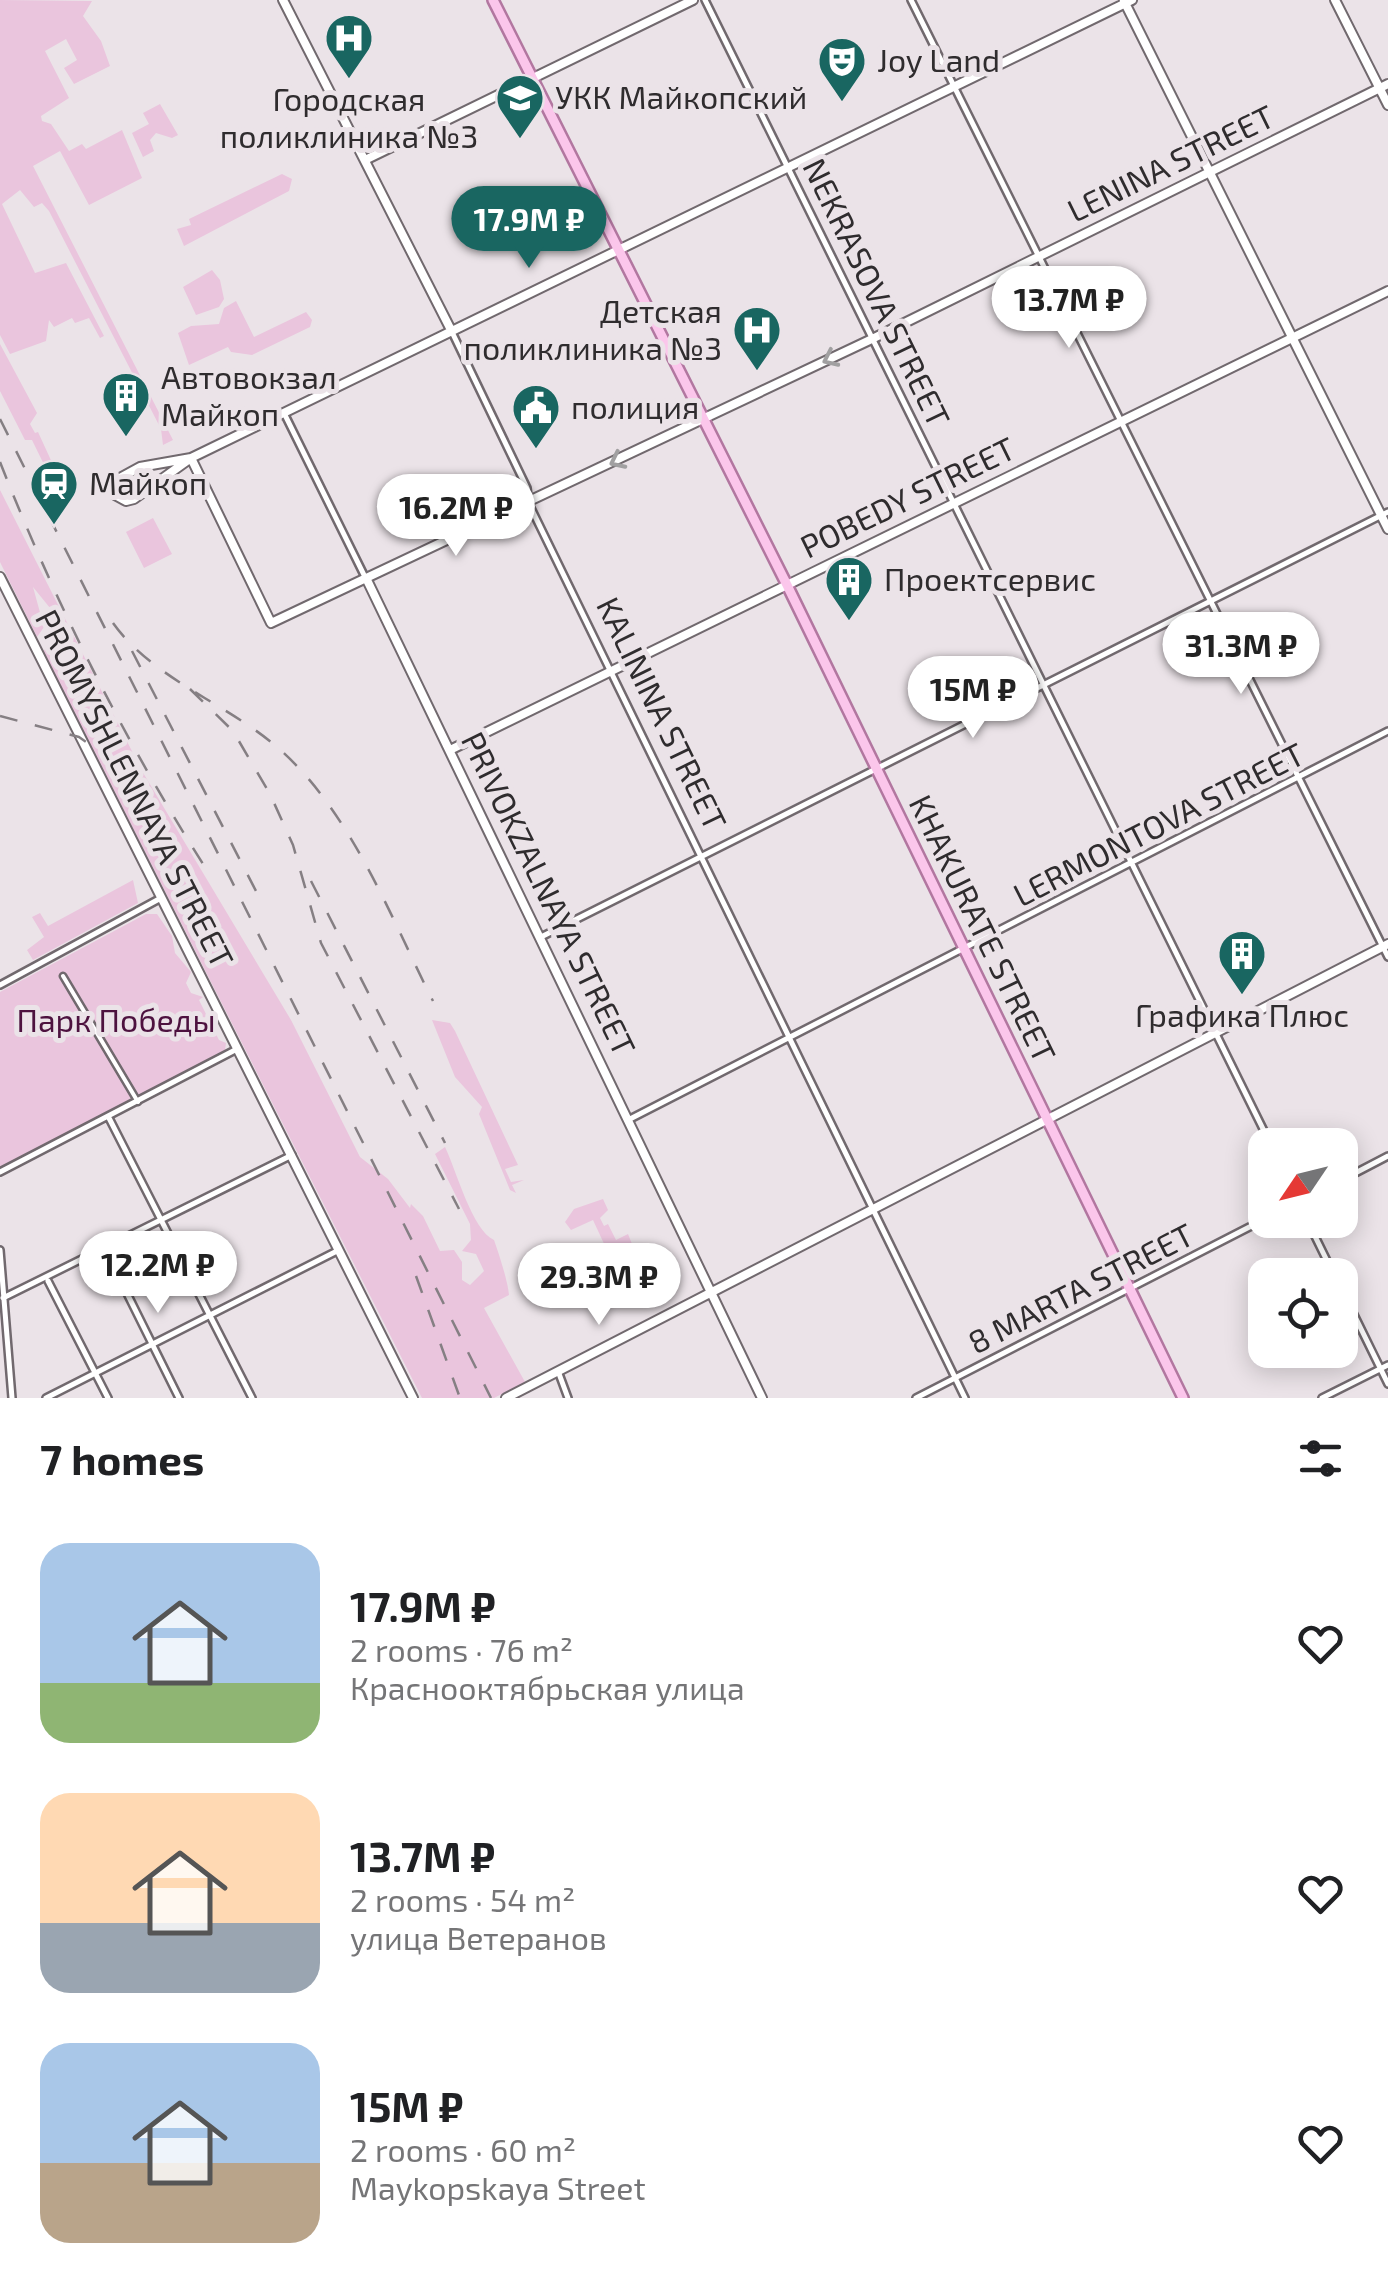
<!DOCTYPE html>
<meta charset="utf-8">
<style>
body{margin:0;font-family:"Exo 2",sans-serif;background:#f6f6f6;color:#202124;height:100vh;display:flex;flex-direction:column;font-size:38px;white-space:nowrap}
*{box-sizing:border-box;margin:0}
p{font-size:32px;color:#757577}
.icon{flex:none;width:55px;height:55px;fill:none;stroke:currentColor;stroke-width:2;stroke-linecap:round;stroke-linejoin:round}
.map{position:relative;height:1398px;overflow:hidden}
.panel{display:flex;flex-direction:column;background:#fff;flex:1}
.panel>*{flex:none}
.needle{width:65px;rotate:235deg}
.buttons{position:absolute;left:1248px;top:1128px;display:grid;gap:20px}
.buttons a{display:grid;place-items:center;width:110px;height:110px;border-radius:20px;background:#fff;box-shadow:0 5px 25px #0003;font-size:50px}
.price{position:absolute;translate:-50% -85px;padding:0 22px;border-radius:35px;background:#fff;color:#222;font-size:32px;line-height:65px;filter:drop-shadow(0 2px 5px #0008)}
.price::after{content:'';position:absolute;left:50%;top:60px;width:30px;height:22px;margin-left:-15px;background:inherit;clip-path:polygon(0 0,100% 0,50% 100%)}
.price.active{background:#196661;color:#fff}
ul{padding:0;list-style:none}
li{display:flex;align-items:center;gap:30px;height:250px;padding:0 40px}
li span{display:grid;place-items:center;flex:none;width:280px;height:200px;border-radius:30px;color:#555}
li>.icon{margin-inline-start:auto}
span .icon{width:120px;height:120px;fill:#fffc;stroke-width:1}
li b{font-size:42px}
h2{display:flex;justify-content:space-between;align-items:center;height:120px;padding:0 40px;font-size:42px}
.map>svg:first-child{display:block}
.green{fill:#eac5dd}
.lines{fill:none;stroke-linecap:round;stroke-linejoin:round}
.pedestrian-casing{stroke:#71696e;stroke-width:9}
.minor-casing{stroke:#71696e;stroke-width:10}
.tertiary-casing{stroke:#71696e;stroke-width:12}
.secondary-casing{stroke:#71696e;stroke-width:12}
.primary-casing{stroke:#b277a0;stroke-width:14}
.pedestrian{stroke:#fff;stroke-width:4}
.minor{stroke:#fff;stroke-width:5}
.tertiary{stroke:#fff;stroke-width:8}
.secondary{stroke:#fff;stroke-width:8}
.primary{stroke:#fbc6eb;stroke-width:9}
.rail{stroke:#857f83;stroke-width:2.5;stroke-dasharray:18 18;stroke-linecap:butt}
.oneway{stroke:#a1a0a1}
.labels{text-anchor:middle;stroke-width:10;stroke-linejoin:round;paint-order:stroke}
.poi-label{font-size:32px;fill:#2f2c2e;stroke:#ebe3e8;text-anchor:start}
.street-label{font-size:32px;fill:#2f2c2e;stroke:#ebe3e8}
.park-label{font-size:32px;fill:#4d123f;stroke:#ebe3e8}
</style>
<div class="map">
<svg width="1388" height="1398" viewBox="0 0 1388 1398">
<rect width="100%" height="100%" fill="#ebe3e8"/>
<path class="green" d="M0 0 92 1 83 16 101 41 110 66 74 84 64 68 77 60 66 39 45 51 69 98 41 116 42 121 51 124 69 151 82 144 86 149 122 130 142 178 89 205 60 151 33 166 173 440 163 445 161 429 49 211 42 203 34 207 20 190 2 204 35 273 66 263 104 336 100 338 89 318 75 323 72 318 54 327 49 320 46 341 10 354 0 335Z
M160 104 178 135 172 138 156 133 150 140 154 151 143 157 132 133 149 124 143 113Z
M282 174 292 179 289 191 184 246 177 229 191 225 189 219Z
M212 270 220 280 224 299 219 307 196 315 183 287Z
M236 301 254 337 306 312 312 320 310 327 252 355 231 352 228 347 189 365 178 333 191 326 219 324 224 308Z
M0 344 37 413 30 424 35 433 38 432 55 469 69 470 77 483 66 489 63 484 55 487 32 440H25L0 391Z
M0 490 142 771 291 1020 360 1157 388 1179 410 1208 411 1204 423 1216 440 1251 454 1250 462 1262V1280L470 1285 484 1271 476 1254 462 1251 471 1240 470 1224 435 1154 445 1147C457 1172 472 1230 494 1240 499 1254 508 1282 509 1295L484 1308 525 1382 494 1398H422L43 651 47 648 52 658 77 666 63 624 33 587 44 627 37 637 0 562Z
M153 518 172 554 144 568 126 532Z
M133 880 138 903 33 960 27 950 44 937 32 917 40 913 48 926Z
M146 914H157L172 936 175 953 191 972 186 983 191 993 203 997 199 1000 219 1040 226 1043 225 1050 66 1139 0 1168V992Z
M432 1020 450 1023 455 1031 518 1165 505 1169 511 1182 524 1180 512 1185 516 1193 510 1190 479 1114 482 1107 455 1077Z
M603 1199 608 1210 600 1218 604 1226 608 1224 616 1240 628 1234 636 1254 625 1260 637 1279 634 1284 606 1248 593 1220 571 1230 565 1222 574 1209Z"/>
<g class="lines">
<g class="pedestrian-casing">
<path id="pedestrian" d="M63 976 138 1102"/>
</g>
<g class="minor-casing">
<path id="minor" d="M705 0 1271 1145
M911 0 1388 957
M451 330 527 488 529 504 965 1398
M284 413 365 577
M541 937 1388 512
M0 985 161 898
M109 1118 252 1398
M630 1119 1388 731
M0 1172 237 1049
M1340 1181 1388 1156
M1307 1220 1334 1275
M105 1249 179 1398
M0 1250 12 1398
M48 1281 108 1398
M1340 1286 1388 1384
M3 1298 292 1155
M558 1371 568 1398
M46 1398 337 1251
M916 1398 1265 1219
M1322 1398 1388 1365"/>
</g>
<g class="tertiary-casing">
<path id="tertiary" d="M283 0 451 330
M1335 0 1388 105
M1124 1 1388 529
M367 159 693 0
M191 458 271 623 874 338 1388 84
M191 458 134 499 126 501 115 495 118 479 140 467 191 458 1132 0
M367 580 762 1398
M450 750 1388 291"/>
</g>
<g class="secondary-casing">
<path id="secondary" d="M0 577 413 1398
M506 1398 1388 944"/>
</g>
<g class="primary-casing">
<path id="primary" d="M493 0 787 585 1183 1398"/>
</g>
<use href="#pedestrian" class="pedestrian"/>
<use href="#minor" class="minor"/>
<use href="#tertiary" class="tertiary"/>
<use href="#secondary" class="secondary"/>
<use href="#primary" class="primary"/>
<path class="rail" d="M0 419 491 1398
M0 462C57 607 127 746 212 878
M113 623C153 679 226 703 277 747 351 811 390 916 433 1001
M132 651 256 891
M190 689 233 731 270 794 293 845 321 943 459 1209
M0 716 79 737 146 784
M311 881 445 1143
M416 1276 460 1398"/>
</g>
<defs><path id="oneway-chevron" d="M-2-3.5L2.5 0L-2 3.5" fill="none" stroke-width="1.6" stroke-linecap="round" stroke-linejoin="round" transform="scale(2.5)"/></defs>
<g class="oneway">
<use href="#oneway-chevron" transform="translate(830 359) rotate(155)"/>
<use href="#oneway-chevron" transform="translate(617 461) rotate(154)"/>
</g>
<defs>
<g id="hospital-pin" transform="scale(2.5)"><path d="M0 17L-7.5 6A9.5 9.5 0 1 1 7.5 6Z" fill="#196661" stroke="#ebe3e8"/><path d="M-5-5h3v3.5h4V-5h3V5h-3V1.5h-4V5h-3Z" fill="#fff"/></g>
<g id="theatre-pin" transform="scale(2.5)"><path d="M0 17L-7.5 6A9.5 9.5 0 1 1 7.5 6Z" fill="#196661" stroke="#ebe3e8"/><path d="M-5-5.5Q0-4 5-5.5V0Q5 5 0 6Q-5 5-5 0ZM-3.3-2.5H-1v1.5H-3.3ZM1-2.5H3.3v1.5H1ZM-2.8 1Q0 5.5 2.8 1Z" fill="#fff"/></g>
<g id="school-pin" transform="scale(2.5)"><path d="M0 17L-7.5 6A9.5 9.5 0 1 1 7.5 6Z" fill="#196661" stroke="#ebe3e8"/><path d="M0-5L7-2L0 1L-7-2ZM-4 1L0 2.5L4 1V4Q0 6-4 4Z" fill="#fff"/></g>
<g id="building-pin" transform="scale(2.5)"><path d="M0 17L-7.5 6A9.5 9.5 0 1 1 7.5 6Z" fill="#196661" stroke="#ebe3e8"/><path d="M-4-6H4V6H1V3H-1V6H-4ZM-2.5-4.3h1.7v1.8h-1.7ZM.8-4.3h1.7v1.8H.8ZM-2.5-1h1.7V.8h-1.7ZM.8-1h1.7V.8H.8Z" fill="#fff"/></g>
<g id="civic-pin" transform="scale(2.5)"><path d="M0 17L-7.5 6A9.5 9.5 0 1 1 7.5 6Z" fill="#196661" stroke="#ebe3e8"/><path d="M-.6-6.5H3V-4.5H.6V-3L4-1V1h2V6H-6V1h2V-1L-.6-3ZM-1.2 2.5V6h2.4V2.5Z" fill="#fff"/></g>
<g id="station-pin" transform="scale(2.5)"><path d="M0 17L-7.5 6A9.5 9.5 0 1 1 7.5 6Z" fill="#196661" stroke="#ebe3e8"/><path d="M-3-6H3Q5-6 5-4V2Q5 4 3 4L4.5 6H3L1.5 4h-3L-3 6H-4.5L-3 4Q-5 4-5 2V-4Q-5-6-3-6ZM-3.5-4v3h7v-3ZM-3.5 1v1.5H-2V1ZM2 1v1.5H3.5V1Z" fill="#fff"/></g>
</defs>
<g fill-rule="evenodd">
<use href="#hospital-pin" x="349" y="38"/>
<use href="#theatre-pin" x="842" y="61"/>
<use href="#school-pin" x="520" y="98"/>
<use href="#hospital-pin" x="757" y="330"/>
<use href="#building-pin" x="126" y="396"/>
<use href="#civic-pin" x="536" y="408"/>
<use href="#station-pin" x="54" y="484"/>
<use href="#building-pin" x="849" y="580"/>
<use href="#building-pin" x="1242" y="954"/>
</g>
<g class="labels">
<g class="poi-label">
<text x="877" y="72">Joy Land</text>
<text x="555" y="109">УКК Майкопский</text>
<text x="349" y="111" text-anchor="middle">Городская<tspan x="349" dy="37">поликлиника №3</tspan></text>
<text x="722" y="323" text-anchor="end">Детская<tspan x="722" dy="37">поликлиника №3</tspan></text>
<text x="161" y="389">Автовокзал<tspan x="161" dy="37">Майкоп</tspan></text>
<text x="571" y="419">полиция</text>
<text x="89" y="495">Майкоп</text>
<text x="884" y="591">Проектсервис</text>
<text x="1242" y="1027" text-anchor="middle">Графика Плюс</text>
</g>
<g class="street-label">
<text transform="translate(1171 164) rotate(-26)" y="11">LENINA STREET</text>
<text transform="translate(876 293) rotate(64)" y="11">NEKRASOVA STREET</text>
<text transform="translate(908 498) rotate(-26)" y="11">POBEDY STREET</text>
<text transform="translate(661 714) rotate(64)" y="11">KALININA STREET</text>
<text transform="translate(134 789) rotate(63)" y="11">PROMYSHLENNAYA STREET</text>
<text transform="translate(1159 825) rotate(-27)" y="11">LERMONTOVA STREET</text>
<text transform="translate(548 894) rotate(64)" y="11">PRIVOKZALNAYA STREET</text>
<text transform="translate(982 929) rotate(64)" y="11">KHAKURATE STREET</text>
<text transform="translate(1081 1289) rotate(-27)" y="11">8 MARTA STREET</text>
</g>
<g class="park-label">
<text x="116" y="1032">Парк Победы</text>
</g>
</g>
</svg>
<div class="buttons">
<a><svg class="needle" viewBox="-14 -14 28 28"><path d="M0-13l5 13h-10z" fill="#e53935"/><path d="M0 13l5-13h-10z" fill="#757577"/></svg></a>
<a><svg class="icon" aria-label="locate" viewBox="0 0 24 24"><circle cx="12" cy="12" r="6"/><path d="M12 2v4M12 18v4M2 12h4M18 12h4"/></svg></a>
</div>
<b class="price active" style="left:529px;top:271px">17.9M ₽</b>
<b class="price" style="left:1069px;top:351px">13.7M ₽</b>
<b class="price" style="left:456px;top:559px">16.2M ₽</b>
<b class="price" style="left:1241px;top:697px">31.3M ₽</b>
<b class="price" style="left:973px;top:741px">15M ₽</b>
<b class="price" style="left:158px;top:1316px">12.2M ₽</b>
<b class="price" style="left:599px;top:1328px">29.3M ₽</b>
</div>
<section class="panel">
<h2>7 homes<svg class="icon" aria-label="filters" viewBox="0 0 24 24"><path d="M4 7h16M4 17h16"/><circle cx="9" cy="7" r="2"/><circle cx="15" cy="17" r="2"/></svg></h2>
<ul>
<li><span style="background:linear-gradient(#a9c7e8 70%,#8fb573 0)"><svg class="icon" aria-label="home" viewBox="0 0 24 24"><path d="M3 11l9-7 9 7M6 9v11h12V9"/></svg></span><div><b>17.9M ₽</b><p>2 rooms · 76 m²</p><p>Краснооктябрьская улица</p></div><svg class="icon" aria-label="heart" viewBox="0 0 24 24"><path d="M12 20l-8-8c-3-5 5-10 8-4 3-6 11-1 8 4z"/></svg></li>
<li><span style="background:linear-gradient(#ffd9b3 65%,#9aa5b1 0)"><svg class="icon" aria-label="home" viewBox="0 0 24 24"><path d="M3 11l9-7 9 7M6 9v11h12V9"/></svg></span><div><b>13.7M ₽</b><p>2 rooms · 54 m²</p><p>улица Ветеранов</p></div><svg class="icon" aria-label="heart" viewBox="0 0 24 24"><path d="M12 20l-8-8c-3-5 5-10 8-4 3-6 11-1 8 4z"/></svg></li>
<li><span style="background:linear-gradient(#a9c7e8 60%,#b9a48a 0)"><svg class="icon" aria-label="home" viewBox="0 0 24 24"><path d="M3 11l9-7 9 7M6 9v11h12V9"/></svg></span><div><b>15M ₽</b><p>2 rooms · 60 m²</p><p>Maykopskaya Street</p></div><svg class="icon" aria-label="heart" viewBox="0 0 24 24"><path d="M12 20l-8-8c-3-5 5-10 8-4 3-6 11-1 8 4z"/></svg></li>
</ul>
</section>
